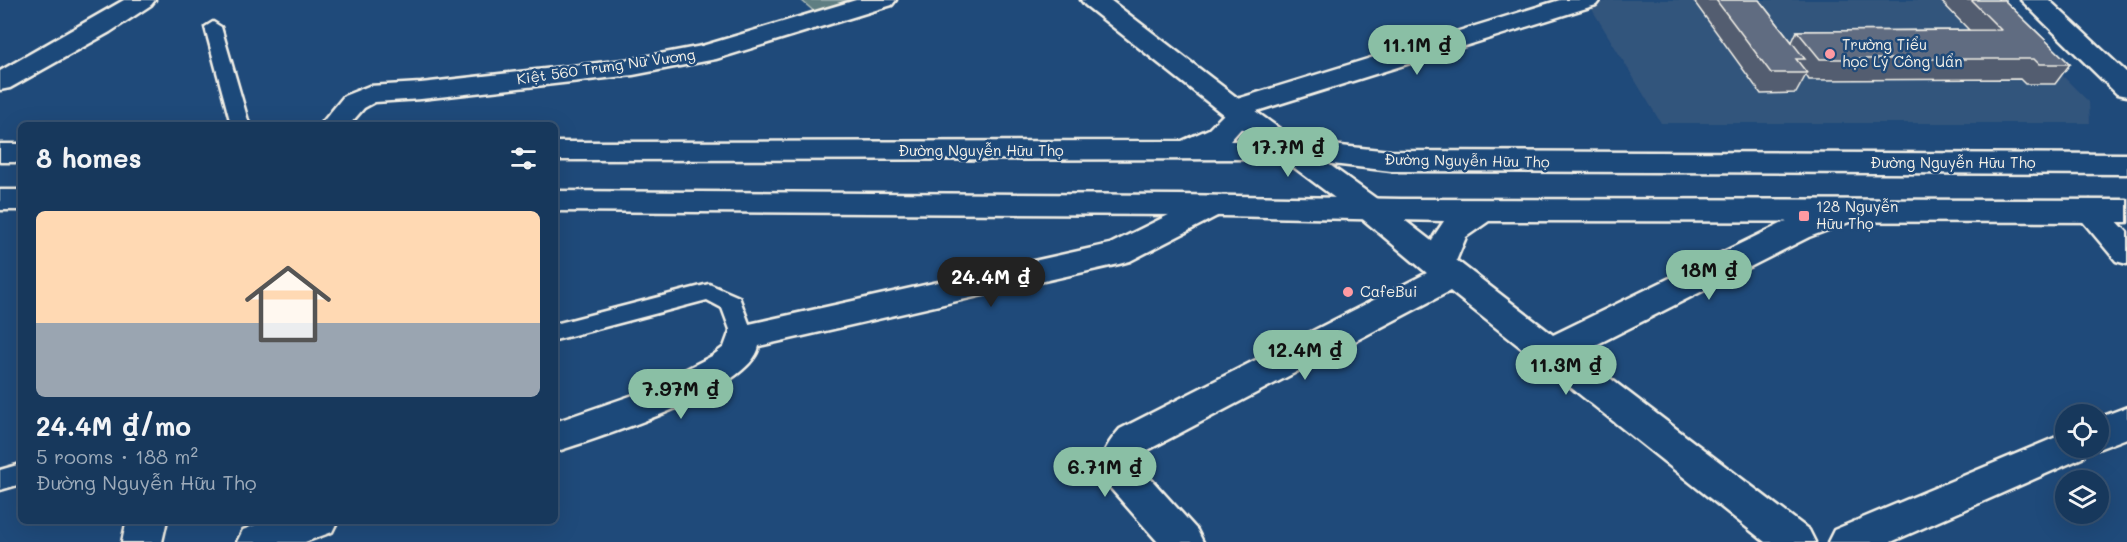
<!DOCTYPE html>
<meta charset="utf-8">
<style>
body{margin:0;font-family:Mali,sans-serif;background:#244365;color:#f1f3f6;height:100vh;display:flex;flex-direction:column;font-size:22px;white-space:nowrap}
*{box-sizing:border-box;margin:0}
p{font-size:20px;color:#9eacbb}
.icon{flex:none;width:33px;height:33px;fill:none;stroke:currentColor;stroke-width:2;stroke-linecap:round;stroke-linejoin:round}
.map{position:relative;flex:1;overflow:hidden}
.details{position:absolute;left:18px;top:122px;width:540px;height:402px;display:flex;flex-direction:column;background:#17385c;border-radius:9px;box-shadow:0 6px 24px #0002,0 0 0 2px #365272}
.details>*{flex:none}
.buttons{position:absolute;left:2055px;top:404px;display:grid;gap:12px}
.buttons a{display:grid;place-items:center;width:54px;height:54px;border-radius:50%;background:#17385c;box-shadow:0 6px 24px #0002,0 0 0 2px #365272;font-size:30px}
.price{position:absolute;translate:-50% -51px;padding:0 14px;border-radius:21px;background:#8abfa5;color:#111;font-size:20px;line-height:39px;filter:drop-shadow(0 2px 3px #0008)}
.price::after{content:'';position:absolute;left:50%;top:36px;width:18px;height:14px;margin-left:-9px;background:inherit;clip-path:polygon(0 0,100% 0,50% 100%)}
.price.on{background:#222;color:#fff}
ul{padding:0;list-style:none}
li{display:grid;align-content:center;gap:12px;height:318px;padding:0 18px}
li+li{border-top:2px solid #365272}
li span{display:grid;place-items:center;height:186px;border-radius:9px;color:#555}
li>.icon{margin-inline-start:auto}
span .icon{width:108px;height:108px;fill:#fffc;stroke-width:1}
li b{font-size:26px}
h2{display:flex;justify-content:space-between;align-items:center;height:72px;padding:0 18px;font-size:26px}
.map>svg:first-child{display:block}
.built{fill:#33547c}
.green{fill:#5e7e82;stroke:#a9b8b5;stroke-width:1.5}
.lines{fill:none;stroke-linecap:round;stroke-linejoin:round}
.lane-casing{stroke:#f4f1e8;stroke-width:5}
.street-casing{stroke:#f4f1e8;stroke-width:5}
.secondary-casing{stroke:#f4f1e8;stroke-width:5}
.primary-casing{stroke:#f4f1e8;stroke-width:5}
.lane{fill:#1f4a7a;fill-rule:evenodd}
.street{fill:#1f4a7a;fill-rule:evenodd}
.secondary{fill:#1f4a7a;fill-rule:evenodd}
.primary{fill:#1f4a7a;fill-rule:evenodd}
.wall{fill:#535d6f;stroke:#f4f1e8;stroke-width:1.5}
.building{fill:#616c81;stroke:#f4f1e8;stroke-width:1.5}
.poi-dot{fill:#ff9aa2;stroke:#1f4a7a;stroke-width:2}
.labels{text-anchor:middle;stroke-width:5;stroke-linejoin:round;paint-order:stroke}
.poi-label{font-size:15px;fill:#f4f1e8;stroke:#1f4a7a;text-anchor:start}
.street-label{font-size:15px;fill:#f4f1e8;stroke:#1f4a7a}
</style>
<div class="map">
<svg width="2127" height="542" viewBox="0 0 2127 542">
<rect width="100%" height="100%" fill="#1f4a7a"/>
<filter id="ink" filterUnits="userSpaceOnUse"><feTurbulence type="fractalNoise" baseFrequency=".0167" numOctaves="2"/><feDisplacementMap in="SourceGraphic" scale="12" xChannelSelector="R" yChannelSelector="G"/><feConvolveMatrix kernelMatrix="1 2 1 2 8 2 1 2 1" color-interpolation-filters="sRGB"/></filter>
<g filter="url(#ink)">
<path class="built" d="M1610 0H1986L2089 102 2090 123H1661L1590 6Z"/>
<path class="green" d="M801 0H855L817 14Z"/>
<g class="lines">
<g class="lane-casing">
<path id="lane" d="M213 22 221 27 249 124H231L205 27Z
M709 284 739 297 754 337 751 343 743 345 735 343 722 308 707 300 555 340V324Z
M21 464V484L0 490V470Z"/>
</g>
<g class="street-casing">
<path id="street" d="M124 0H155L151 5 110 32 10 88 0 90V71Z
M856 0H896L892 5 716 59 633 75 421 99 375 102 364 108 350 124H321L344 96 369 86 421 83 633 59 702 46Z
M1560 0H1600L1596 5 1244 115 1234 118 1224 115 1220 109 1224 103Z
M1212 196 1223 199 1228 206 1223 213 1130 261 1119 264 759 346C751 391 597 438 555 452V422L642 392 712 356 724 347 731 328 1110 244 1201 199Z
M1370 199 1381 202 1553 335 1787 221 1849 200 1860 204 1865 211 1860 218 1809 237 1578 354 1809 530 1815 542H1765L1450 291 1146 451 1141 458 1140 467 1197 530 1203 542H1158L1106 483C1096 462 1105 446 1120 429L1427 273 1359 216 1354 209 1359 202Z
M2090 200 2101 204 2127 232V264L2116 261 2074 211 2079 204Z
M2127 407V438L2098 449 2092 447H2098V418Z
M2066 433V447H2088L2082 458 1891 542H1828L1834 530Z
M127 520H167L162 542H122Z
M268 520H338L332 532 305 542H237L243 530Z"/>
</g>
<g class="secondary-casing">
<path id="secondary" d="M1081 0H1110L1244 103 1381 202 1386 209 1381 216 1370 219 1359 216 1224 115 1085 5Z
M2021 0H2049L2127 73V96L2117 94Z"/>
</g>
<g class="primary-casing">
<path id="primary" d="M1240 105 1250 108 1254 114 1230 141H1290L1391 151 2127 154V174L1391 171 1290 159 555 160V142L1182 141 1209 129 1230 108Z
M0 144H21V162H0Z
M0 190H21V210H0Z
M555 191 1179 195 1401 199 2127 200V222L1489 221 1466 237 1451 273 1439 277 1427 273 1423 265 1434 236 1444 221 1179 215 555 211Z"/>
</g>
<use href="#lane" class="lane"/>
<use href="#street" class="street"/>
<use href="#secondary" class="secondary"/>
<use href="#primary" class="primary"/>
</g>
<path class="wall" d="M1693 0H1759L1792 42 1797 31 1969 30 1940 0H2004L2070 64 2055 84H2025L2020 79 1809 80 1806 75 1796 93 1761 94Z"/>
<path class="building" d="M1716 0H1759L1805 59H1796L1807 73H1771Z
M1971 0H2004L2070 64H2039L2034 59H1820L1797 31 2001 30Z"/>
</g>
<g class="poi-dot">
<circle cx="1830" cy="54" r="6"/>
<rect x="1798" y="210" width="12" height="12" rx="3"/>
<circle cx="1348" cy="292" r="6"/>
</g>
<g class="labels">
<g class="poi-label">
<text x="1842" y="50">Trường Tiểu<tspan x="1842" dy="17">học Lý Công Uẩn</tspan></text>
<text x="1816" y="212">128 Nguyễn<tspan x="1816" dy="17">Hữu Thọ</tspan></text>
<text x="1360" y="297">CafeBui</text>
</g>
<g class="street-label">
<text transform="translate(606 67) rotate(-8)" y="5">Kiệt 560 Trưng Nữ Vương</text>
<text x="981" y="156">Đường Nguyễn Hữu Thọ</text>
<text transform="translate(1467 161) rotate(1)" y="5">Đường Nguyễn Hữu Thọ</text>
<text x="1953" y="168">Đường Nguyễn Hữu Thọ</text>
</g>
</g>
</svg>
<div class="buttons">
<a><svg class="icon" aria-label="locate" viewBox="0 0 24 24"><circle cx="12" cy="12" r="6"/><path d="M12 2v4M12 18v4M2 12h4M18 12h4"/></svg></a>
<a><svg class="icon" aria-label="layers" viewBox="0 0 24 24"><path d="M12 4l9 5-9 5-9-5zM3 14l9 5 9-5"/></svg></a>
</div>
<b class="price" style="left:1417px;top:76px">11.1M ₫</b>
<b class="price" style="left:1288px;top:178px">17.7M ₫</b>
<b class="price" style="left:1709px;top:301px">18M ₫</b>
<b class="price on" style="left:991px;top:308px">24.4M ₫</b>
<b class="price" style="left:1305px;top:381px">12.4M ₫</b>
<b class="price" style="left:1566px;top:396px">11.3M ₫</b>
<b class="price" style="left:681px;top:420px">7.97M ₫</b>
<b class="price" style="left:1105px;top:498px">6.71M ₫</b>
<section class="details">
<h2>8 homes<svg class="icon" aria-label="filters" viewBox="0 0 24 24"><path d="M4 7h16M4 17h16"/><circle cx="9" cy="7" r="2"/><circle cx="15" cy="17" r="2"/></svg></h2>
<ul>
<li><span style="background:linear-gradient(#ffd9b3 60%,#9aa5b1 0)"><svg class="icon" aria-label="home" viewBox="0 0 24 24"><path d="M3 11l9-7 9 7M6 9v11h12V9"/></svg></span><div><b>24.4M ₫/mo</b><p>5 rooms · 188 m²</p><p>Đường Nguyễn Hữu Thọ</p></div></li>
</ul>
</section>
</div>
